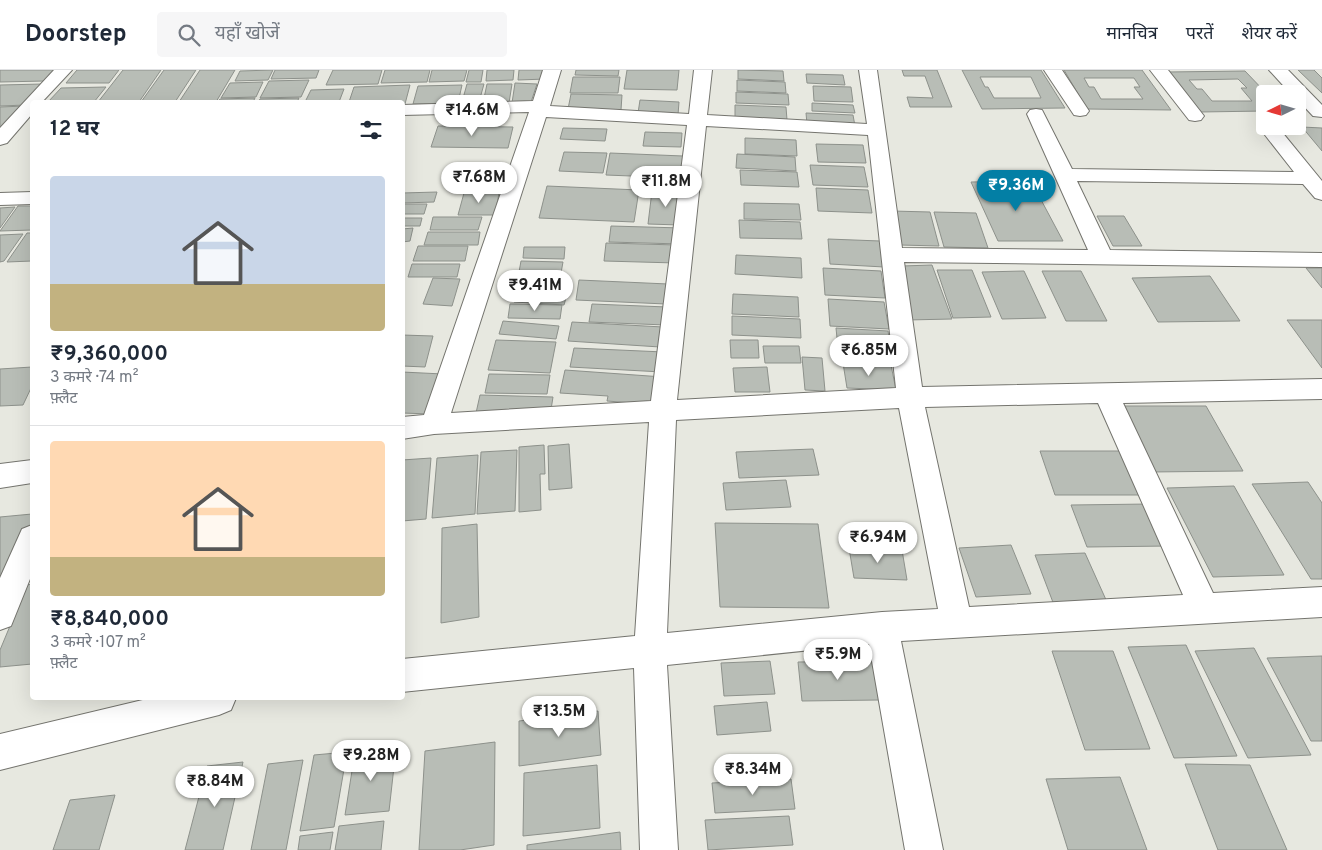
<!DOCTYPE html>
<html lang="hi">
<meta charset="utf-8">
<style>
body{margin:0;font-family:Overpass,"Noto Sans Devanagari",sans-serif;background:#f6f6f7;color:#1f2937;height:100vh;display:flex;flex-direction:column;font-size:19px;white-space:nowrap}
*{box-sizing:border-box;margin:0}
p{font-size:16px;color:#747a83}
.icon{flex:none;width:28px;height:28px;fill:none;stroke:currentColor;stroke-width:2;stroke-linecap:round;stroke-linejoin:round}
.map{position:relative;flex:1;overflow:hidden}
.side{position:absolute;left:30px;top:30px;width:375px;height:600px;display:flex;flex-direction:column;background:#fff;border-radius:5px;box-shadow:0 5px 20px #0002}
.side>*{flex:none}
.needle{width:32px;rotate:265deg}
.fabs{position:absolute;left:1256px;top:15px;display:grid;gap:10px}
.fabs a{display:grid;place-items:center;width:50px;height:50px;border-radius:5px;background:#fff;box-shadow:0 5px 20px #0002;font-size:25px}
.price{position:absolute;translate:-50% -42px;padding:0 11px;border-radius:18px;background:#fff;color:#222;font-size:16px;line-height:32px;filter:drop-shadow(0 1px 2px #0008)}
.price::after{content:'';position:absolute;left:50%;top:30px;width:15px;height:11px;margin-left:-8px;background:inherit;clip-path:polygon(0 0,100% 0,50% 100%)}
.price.active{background:#037fa5;color:#fff}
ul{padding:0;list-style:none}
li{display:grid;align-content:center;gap:10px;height:265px;padding:0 20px}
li+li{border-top:1px solid #e0e1e3}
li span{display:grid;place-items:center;height:155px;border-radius:5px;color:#555}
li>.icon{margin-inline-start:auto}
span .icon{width:90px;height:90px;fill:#fffc;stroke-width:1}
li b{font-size:21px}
h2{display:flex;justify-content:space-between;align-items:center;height:60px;padding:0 20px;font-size:21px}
header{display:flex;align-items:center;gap:30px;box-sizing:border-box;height:70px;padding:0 25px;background:#fff;border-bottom:1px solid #e0e1e3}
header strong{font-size:24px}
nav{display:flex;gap:28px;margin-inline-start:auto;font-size:18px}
.search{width:350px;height:45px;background:#f6f6f7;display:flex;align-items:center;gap:12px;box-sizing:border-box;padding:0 18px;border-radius:5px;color:#747a83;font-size:19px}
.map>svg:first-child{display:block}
.building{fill:#b8bdb6;stroke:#8d918b;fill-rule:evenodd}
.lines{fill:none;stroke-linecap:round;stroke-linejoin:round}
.minor-casing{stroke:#74746e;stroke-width:2}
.minor{fill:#fff;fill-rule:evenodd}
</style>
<header>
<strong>Doorstep</strong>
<div class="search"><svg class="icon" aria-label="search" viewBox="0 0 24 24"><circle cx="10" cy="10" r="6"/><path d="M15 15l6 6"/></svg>यहाँ खोजें</div>
<nav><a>मानचित्र</a><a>परतें</a><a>शेयर करें</a></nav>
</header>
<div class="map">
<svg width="1322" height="780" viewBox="0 0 1322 780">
<rect width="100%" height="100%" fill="#e7e8e0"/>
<path class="building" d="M0 0H54L45 11 0 12Z
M77 0H119L109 13H66Z
M123 0H161L139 32H98Z
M164 0H196L175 32H141Z
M200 0H235L216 32H179Z
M273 0 268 10 235 11 240 1Z
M275 0H319L316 8 271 9Z
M333 0H382L378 14 326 15Z
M385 0H430L427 12 381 13Z
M432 0H467L464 11 429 12Z
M469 0H483L481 12H466Z
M487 0H514L513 10 486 11Z
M519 0H548L546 9 518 10Z
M576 0H619L618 6 575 5Z
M627 0H679L677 20 624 19Z
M738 0 783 1 784 11 738 9Z
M902 0H937L952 37H910L907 27 933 28 925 6H904Z
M962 0H1041L1065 38 982 39ZM980 7H1031L1041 28H994L988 17H985Z
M1064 0H1142L1171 40 1087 39ZM1084 8H1134L1140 17H1134L1143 29H1101L1094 17H1089Z
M1298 0H1314L1322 8V23Z
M1245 1 1267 24H1265V41L1200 42 1167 2ZM1238 9 1247 18H1241L1252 31H1212L1202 19H1197L1189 10Z
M806 4 843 5 845 15 807 13Z
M573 7H620L618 23H570Z
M309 10 301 27 260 28 269 11Z
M737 10 785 12 786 23 737 21Z
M263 12 256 27 221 28 230 13Z
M515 13 537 14 531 32 512 33Z
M43 14 26 35 0 36V15Z
M467 14H484L479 32H462Z
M487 14H512L509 33H483Z
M410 15 405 34 402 32H349L354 17Z
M462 15 458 33 413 34 418 16Z
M813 16 851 17 853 32 814 31Z
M106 17 94 32H48L61 18Z
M344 19 339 32H305L311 20Z
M736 22 788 24 789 35 736 33Z
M571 24 622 25 621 40 568 39Z
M255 28 253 32H218L220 29Z
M299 28 297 32H258L260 29Z
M640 30 679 32 678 45 638 43Z
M812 33 853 35 855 43 812 41Z
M735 35 786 37 787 50 735 48Z
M25 36 0 61V37Z
M806 43 853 45 855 56 807 54Z
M438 56 513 57 508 78 431 77Z
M1302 57 1322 58V81Z
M563 58 607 59 605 71 560 69Z
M645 62 682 63 681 77 643 76Z
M745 68 796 70 797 86 745 84Z
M816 74 863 75 866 93 818 92Z
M564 82 607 83 603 103 559 101Z
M610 83 683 86 681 108 606 105Z
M737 84 795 87 796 101 736 98Z
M810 95 864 97 868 117 813 115Z
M740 100 797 102 799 117 741 115Z
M1031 111 1063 171H998L971 112Z
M547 116 639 120 634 152 539 148Z
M816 118 868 120 872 143 818 141Z
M652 121 683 123 680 155 648 154Z
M437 122 434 132 402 133V123Z
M464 123H499L495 145H458Z
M744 133 799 134 801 150 744 149Z
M402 134H427L424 144H402Z
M18 136H32V160L0 161Z
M15 137 0 158V138Z
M892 141 930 142 939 176 900 175Z
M934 142 976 143 988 178 944 177Z
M1097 146H1124L1142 176H1113Z
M433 147H482L478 160H430Z
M402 148H422L420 156H402Z
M739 150 800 152 802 169 740 168Z
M611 156 682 158 681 174 609 172Z
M413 158 410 171 402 172V159Z
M428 162H480L478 175H424Z
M27 163H32V191L7 192Z
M23 164 4 191 0 192V165Z
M828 169 880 171 884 197 830 194Z
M606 173 677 175 676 193 604 191Z
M418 176H468L465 191H413Z
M524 177H565L564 189 523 188Z
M736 185 801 188 802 208 735 204Z
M521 191 563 192 561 203 519 202Z
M412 194H460L457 207H408Z
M932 195 952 249 907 250 902 196Z
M823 198 881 201 885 228 825 225Z
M1306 198H1322V218Z
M937 200H972L991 247 953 248Z
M1024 201 1046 248 1002 249 982 202Z
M1042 201H1081L1107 251H1066Z
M524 204 567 207 565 219 520 217Z
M1210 206 1240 251 1158 252 1132 208Z
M433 208 460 209 452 236 423 234Z
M579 210 668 214 666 234 576 230Z
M517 221 567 224 564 235 514 232Z
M733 224 798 227 799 247 732 244Z
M828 229 884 232 889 259 830 256Z
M510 234 562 235 560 249 508 248Z
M592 234 667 237 666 255 589 252Z
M732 246 800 249 801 268 732 265Z
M1287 250H1322V298Z
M503 251 559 256 556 269 499 264Z
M572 252 663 257 660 277 568 271Z
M836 258 888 261 893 292 839 289Z
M402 265 433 266 425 297 402 296Z
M496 270 556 272 550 303 488 300Z
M730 270H758L759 288H731Z
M763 276H799L801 293H765Z
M574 278 664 282 662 302 570 297Z
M802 287 822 288 825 321 805 320Z
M843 293 891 295 896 320 847 318Z
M32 297V316L23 335 0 336V299Z
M767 297 770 322H735L733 298Z
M565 300 663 307 659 335 607 331 608 326 560 323Z
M402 302 443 304 431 344 402 343Z
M489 304 550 305 547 324 485 323Z
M480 325 553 327 550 346 476 343Z
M1118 336H1206L1243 401 1150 402Z
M569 374 572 418 549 420 548 376Z
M544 375 545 404H540L541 440 519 442V377Z
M813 379 819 405 739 408 736 382Z
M517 380 515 441 477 444 481 382Z
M1040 381H1132L1152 425H1055Z
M478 385 475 444 432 448 437 388Z
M431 388 426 449 402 451V390Z
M786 410 791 437 726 440 723 413Z
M1308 412 1322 433V509H1311L1252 414Z
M1234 416 1284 505 1213 507 1167 418Z
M1149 434 1169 476 1087 477 1071 435Z
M32 444V454L3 514H0V447Z
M715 453 818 454 829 538 720 537Z
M477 454 479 547 441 553 442 458Z
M1011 475 1031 524 976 527 959 478Z
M849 478 902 480 907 510 854 508Z
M1085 483 1107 532 1054 535 1035 485Z
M32 514V594L0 597V580L27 515Z
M1186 575 1237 686 1174 688 1128 577Z
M1254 578 1311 685 1248 688 1195 581Z
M1052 581H1113L1150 679 1085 680Z
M1322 586V671H1311L1267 588Z
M770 591 775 624 724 626 721 593Z
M872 591 879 630 802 631 798 592Z
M767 632 771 661 717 665 714 636Z
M598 641 601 685 519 696V651Z
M495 672 494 775 460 780H419L425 681Z
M396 679 389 741 345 745 355 682Z
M347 682 334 757 300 761 314 685Z
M303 690 286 780H251L268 694Z
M243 692 223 780H185L207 696Z
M1185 694 1250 695 1287 780H1218Z
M597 695 600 758 523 766 524 703Z
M1120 707 1147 780H1068L1046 709Z
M791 709 795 739 715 743 712 713Z
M115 725 99 780H53L70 730Z
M789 746 793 775 708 780 705 750Z
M384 751 381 780H335L339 756Z
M333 762 330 780H298L300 766Z
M620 762 621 780H527V775Z"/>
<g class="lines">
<g class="minor-casing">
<path id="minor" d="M54 0H72L42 32H32V44L7 73 0 75V58Z
M543 0H561L550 36 689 44 694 0H712L707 45 867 54 859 0H877L902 178 1088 180 1027 44 1030 40 1036 39 1042 40 1072 99 1294 102 1258 56 1260 52 1265 51V56H1277L1322 111V130L1315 128 1303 114 1077 111 1110 180 1322 183V197L904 192 922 317 1322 309V329L1123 333 1213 523 1322 517V547L901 571 943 780H905L869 574 667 595 678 780H640L634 598 402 622V589L635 566 649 352 434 364 402 369V347L424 345 529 42 402 45V35L533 31ZM546 47 687 55 651 331 451 343ZM706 56 868 65 896 318 677 330ZM1098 333 1183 525 969 537 925 337ZM899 338 938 539 882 542 667 563 676 350Z
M1044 0H1062L1089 41 1086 45 1080 46 1074 45Z
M1150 0H1168L1204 46 1201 50 1195 51 1189 50Z
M1269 0H1288L1322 35V47L1313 46 1298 30V24H1291Z
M32 122V134L0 135V123Z
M32 390V413L0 418V394Z
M32 455V504L11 556 0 560V508L22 459Z
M151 628H236L231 640 219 645 0 700V664Z"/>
</g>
<use href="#minor" class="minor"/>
</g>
</svg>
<div class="fabs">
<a><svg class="needle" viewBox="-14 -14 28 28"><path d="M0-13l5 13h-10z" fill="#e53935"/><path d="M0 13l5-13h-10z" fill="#747a83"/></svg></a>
</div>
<b class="price" style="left:472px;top:67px">₹14.6M</b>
<b class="price" style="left:479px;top:134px">₹7.68M</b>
<b class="price" style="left:666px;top:138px">₹11.8M</b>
<b class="price active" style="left:1016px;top:142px">₹9.36M</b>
<b class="price" style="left:535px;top:242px">₹9.41M</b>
<b class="price" style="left:869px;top:307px">₹6.85M</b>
<b class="price" style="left:878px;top:494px">₹6.94M</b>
<b class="price" style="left:838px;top:611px">₹5.9M</b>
<b class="price" style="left:559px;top:668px">₹13.5M</b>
<b class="price" style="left:371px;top:712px">₹9.28M</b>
<b class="price" style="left:753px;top:726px">₹8.34M</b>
<b class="price" style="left:215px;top:738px">₹8.84M</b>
<section class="side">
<h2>12 घर<svg class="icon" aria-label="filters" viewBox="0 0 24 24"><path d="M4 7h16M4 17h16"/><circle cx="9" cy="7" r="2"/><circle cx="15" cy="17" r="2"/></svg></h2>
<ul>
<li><span style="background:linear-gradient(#c9d6e8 70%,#c2b280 0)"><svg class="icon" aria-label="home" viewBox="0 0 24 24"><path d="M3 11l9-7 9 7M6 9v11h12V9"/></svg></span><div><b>₹9,360,000</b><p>3 कमरे · 74 m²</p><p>फ़्लैट</p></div></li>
<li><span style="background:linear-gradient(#ffd9b3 75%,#c2b280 0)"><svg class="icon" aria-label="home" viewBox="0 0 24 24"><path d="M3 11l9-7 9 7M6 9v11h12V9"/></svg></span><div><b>₹8,840,000</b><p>3 कमरे · 107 m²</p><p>फ़्लैट</p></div></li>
</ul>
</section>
</div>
